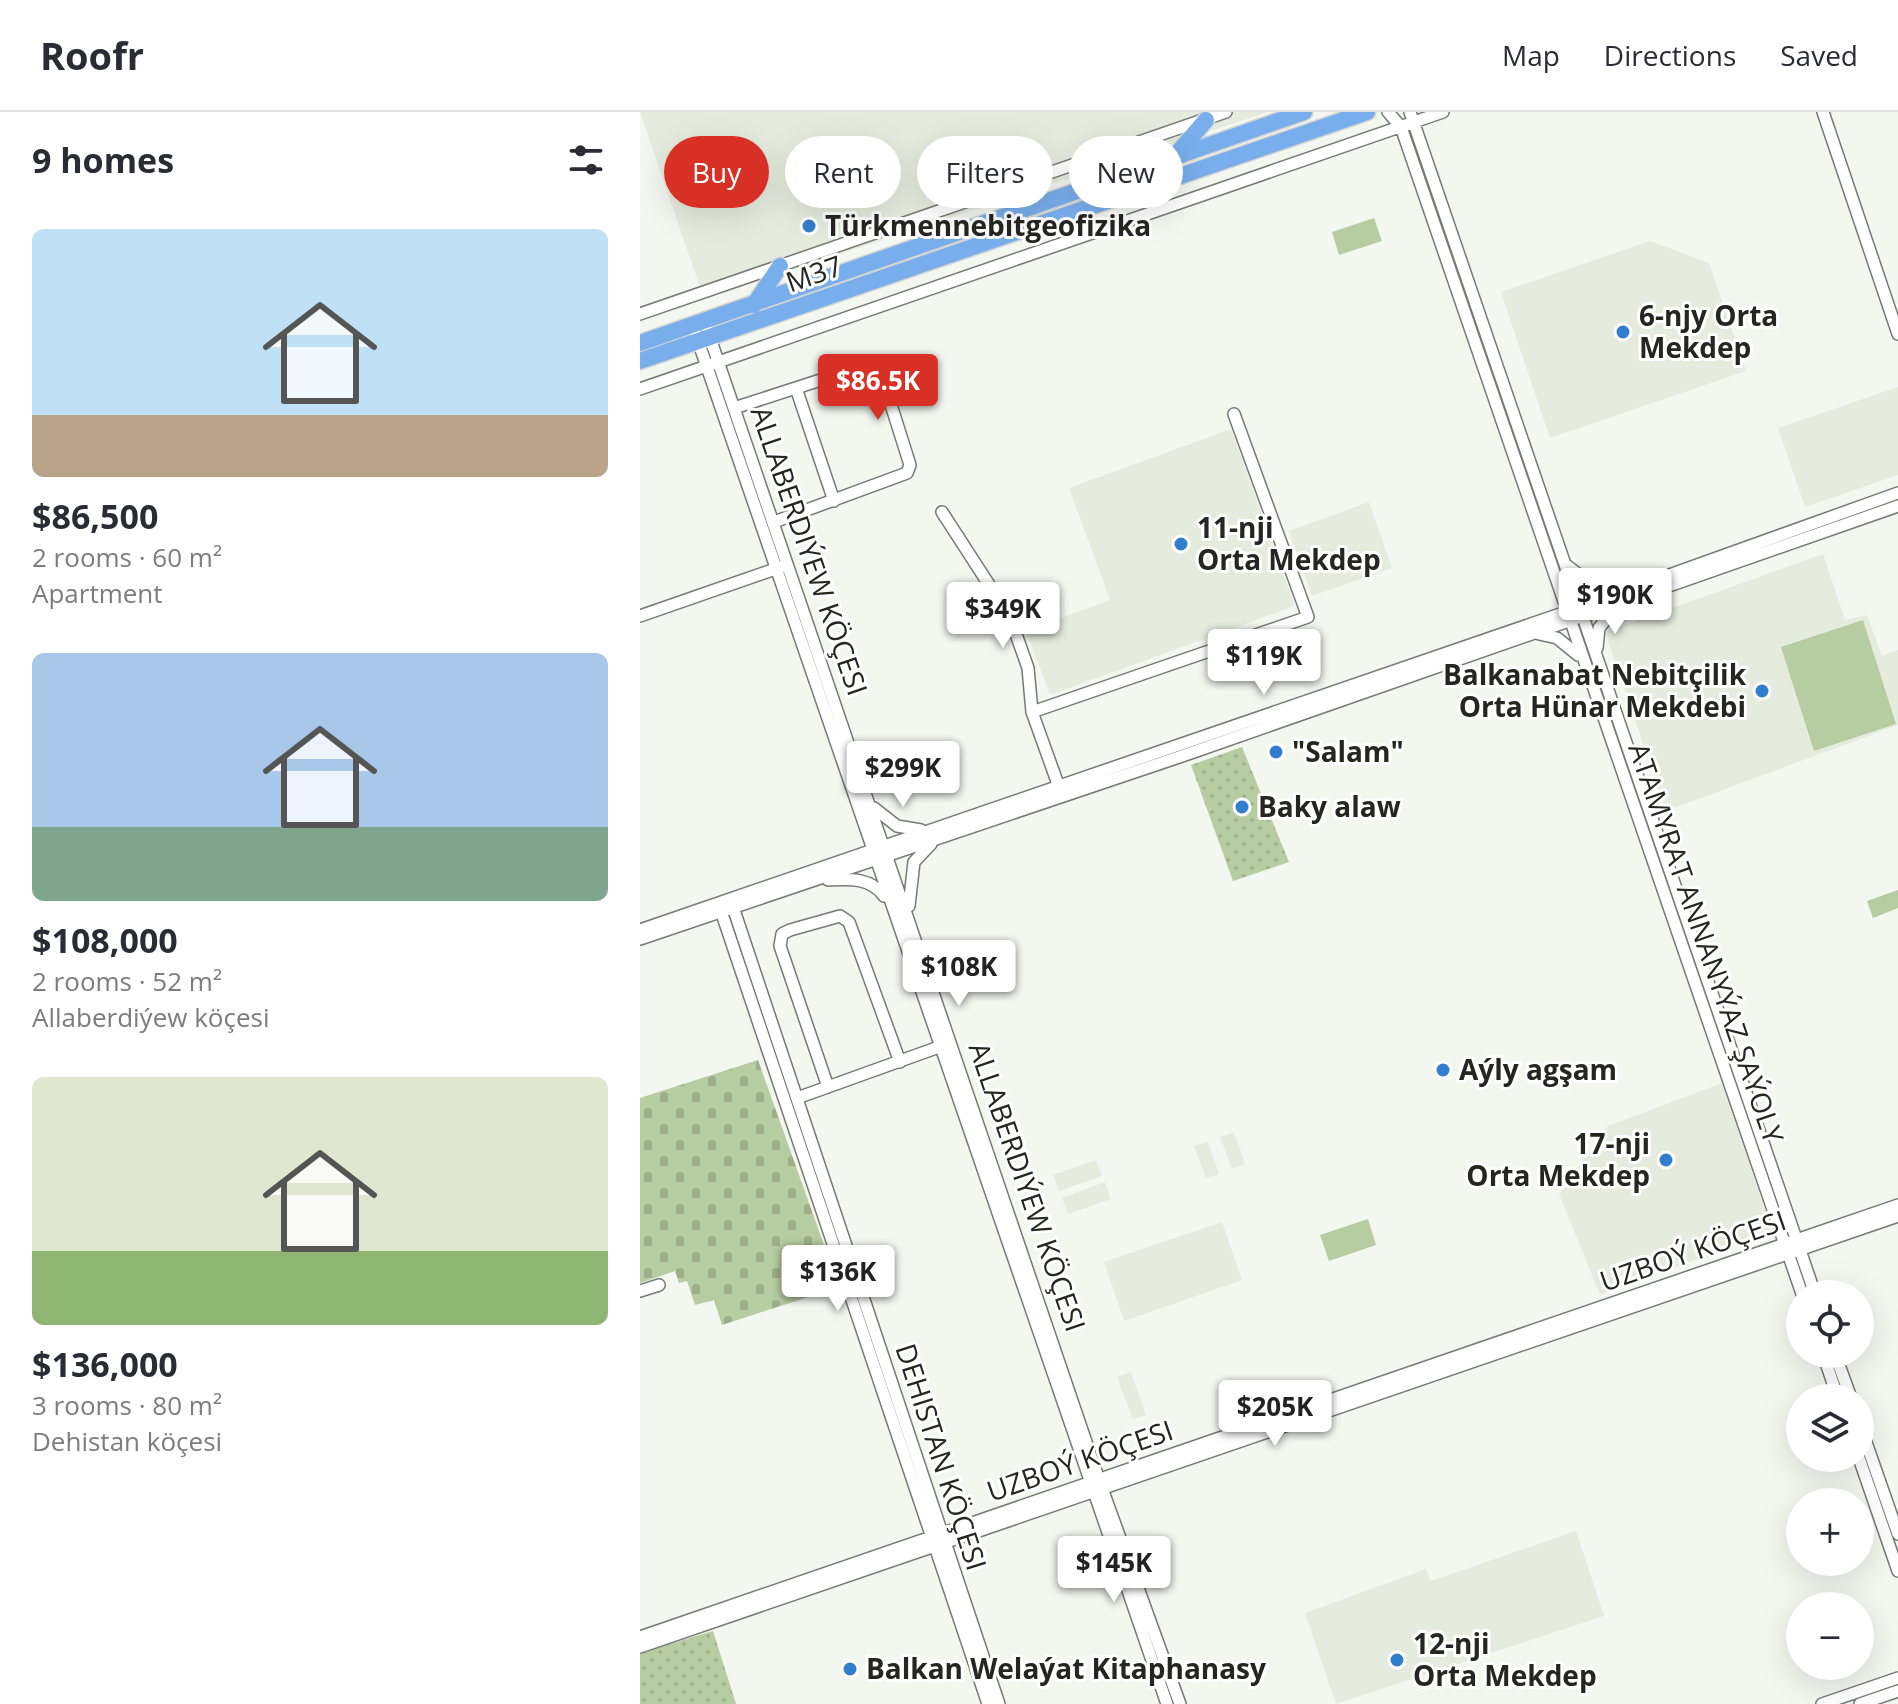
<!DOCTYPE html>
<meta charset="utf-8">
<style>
body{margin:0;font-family:"Open Sans",sans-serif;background:#f7f7f7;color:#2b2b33;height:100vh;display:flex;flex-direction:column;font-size:30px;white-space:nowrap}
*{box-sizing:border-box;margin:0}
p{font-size:26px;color:#7c7c81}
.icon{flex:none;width:44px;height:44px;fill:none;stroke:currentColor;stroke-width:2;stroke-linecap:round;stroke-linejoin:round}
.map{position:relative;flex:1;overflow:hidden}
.details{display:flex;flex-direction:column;background:#fff;width:640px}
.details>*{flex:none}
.banner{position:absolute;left:24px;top:24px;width:760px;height:72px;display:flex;gap:16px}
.controls{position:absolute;left:1146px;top:1168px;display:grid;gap:16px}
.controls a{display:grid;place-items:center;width:88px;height:88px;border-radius:50%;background:#fff;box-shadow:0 8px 32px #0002;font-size:40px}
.price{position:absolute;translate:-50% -68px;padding:0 18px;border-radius:8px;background:#fff;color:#222;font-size:26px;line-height:52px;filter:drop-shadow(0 2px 4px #0008)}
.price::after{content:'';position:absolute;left:50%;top:48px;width:24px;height:18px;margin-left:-12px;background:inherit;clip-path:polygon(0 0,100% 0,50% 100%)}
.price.on{background:#d93025;color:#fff}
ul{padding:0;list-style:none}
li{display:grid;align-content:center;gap:16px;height:424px;padding:0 32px}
li span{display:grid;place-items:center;height:248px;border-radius:12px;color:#555}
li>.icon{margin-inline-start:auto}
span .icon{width:144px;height:144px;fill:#fffc;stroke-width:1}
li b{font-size:34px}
h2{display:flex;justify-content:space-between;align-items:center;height:96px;padding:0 32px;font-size:34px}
.pill{padding:0 28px;border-radius:36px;background:#fff;box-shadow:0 8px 32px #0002;font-size:28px;line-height:72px}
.pill.on{background:#d93025;color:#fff}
header{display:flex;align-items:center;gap:48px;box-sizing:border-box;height:112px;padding:0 40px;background:#fff;border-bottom:2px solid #e1e1e2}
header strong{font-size:38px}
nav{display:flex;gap:44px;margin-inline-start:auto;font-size:28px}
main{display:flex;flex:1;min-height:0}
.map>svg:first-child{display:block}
.built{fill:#e5ecde}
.grass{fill:#b6cca1}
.cemetery{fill:url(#cemetery-stones)}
.park{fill:url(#park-dots)}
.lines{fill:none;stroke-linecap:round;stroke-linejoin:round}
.minor-casing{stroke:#777a74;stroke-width:14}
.highway-casing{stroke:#d3d4d3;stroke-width:19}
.minor{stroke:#fff;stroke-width:11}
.highway{stroke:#78aeec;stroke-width:16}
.poi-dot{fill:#317ece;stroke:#fff;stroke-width:3}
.labels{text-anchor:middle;stroke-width:6;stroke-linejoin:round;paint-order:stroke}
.poi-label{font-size:28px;font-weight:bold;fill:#252623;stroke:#fff;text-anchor:start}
.street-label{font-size:28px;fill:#252623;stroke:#fff}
</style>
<header>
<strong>Roofr</strong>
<nav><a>Map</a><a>Directions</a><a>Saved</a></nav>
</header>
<main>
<section class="details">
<h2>9 homes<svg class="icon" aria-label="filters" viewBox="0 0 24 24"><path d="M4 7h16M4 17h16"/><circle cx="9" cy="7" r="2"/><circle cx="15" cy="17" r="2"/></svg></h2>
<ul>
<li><span style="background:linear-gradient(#bfe0f5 75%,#b9a48a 0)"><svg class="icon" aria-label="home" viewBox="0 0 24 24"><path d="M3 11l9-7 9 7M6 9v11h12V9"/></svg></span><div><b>$86,500</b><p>2 rooms · 60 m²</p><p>Apartment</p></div></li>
<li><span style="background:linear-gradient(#a9c7e8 70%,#7fa58c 0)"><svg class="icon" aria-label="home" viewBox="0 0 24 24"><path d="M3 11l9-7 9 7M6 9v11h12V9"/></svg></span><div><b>$108,000</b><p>2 rooms · 52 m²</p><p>Allaberdiýew köçesi</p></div></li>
<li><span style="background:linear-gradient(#dfe7d0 70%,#8fb573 0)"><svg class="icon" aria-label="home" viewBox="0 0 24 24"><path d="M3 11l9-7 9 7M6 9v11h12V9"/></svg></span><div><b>$136,000</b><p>3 rooms · 80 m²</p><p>Dehistan köçesi</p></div></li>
</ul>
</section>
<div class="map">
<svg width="1258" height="1592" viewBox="0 0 1258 1592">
<defs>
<pattern id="cemetery-stones" width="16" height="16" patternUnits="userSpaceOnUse" patternTransform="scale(2)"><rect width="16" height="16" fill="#b6cca1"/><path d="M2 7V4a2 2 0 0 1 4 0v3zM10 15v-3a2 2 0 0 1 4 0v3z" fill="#9caf8a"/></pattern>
<pattern id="park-dots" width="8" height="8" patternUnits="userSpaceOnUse" patternTransform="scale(2)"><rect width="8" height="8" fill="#b6cca1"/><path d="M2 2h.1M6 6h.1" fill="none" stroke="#9caf8a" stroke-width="1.8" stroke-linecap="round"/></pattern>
</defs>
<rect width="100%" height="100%" fill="#f3f7f0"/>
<path class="built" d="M0 0H628L64 187Z
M1010 129 1069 151 1106 259 910 326 861 180Z
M1258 275V363L1165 395 1138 316Z
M591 317 655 494 410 583 386 519 470 488 429 376Z
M729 390 752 456 672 484 649 419Z
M1183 442 1205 508 1227 503 1242 544 1258 538V613L1026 699 965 520Z
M1082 971 1132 1119 960 1183 919 1082 968 1014Z
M594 1020 605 1052 592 1057 580 1025Z
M568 1030 579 1062 566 1066 554 1034Z
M456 1048 462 1064 419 1079 413 1063Z
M465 1070 471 1087 428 1102 422 1086Z
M582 1110 602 1168 484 1209 464 1150Z
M491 1260 506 1303 493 1308 477 1265Z
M936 1419 964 1504 696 1592 665 1501 786 1457 791 1469Z"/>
<path class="grass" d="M734 106 742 129 699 143 692 120Z
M1223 508 1256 612 1174 639 1141 535Z
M1258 778V796L1233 806 1227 789Z
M728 1107 736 1133 689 1149 680 1123Z"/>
<path class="cemetery" d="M118 948 199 1175 82 1213 74 1188 55 1193 47 1169 39 1171 35 1159 0 1171V986Z"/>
<path class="park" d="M602 635 649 750 593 769 551 653Z
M73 1519 96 1592H0V1541Z"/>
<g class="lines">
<g class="minor-casing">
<path id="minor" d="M748 0 761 15 1162 1182
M770 0 1175 1182
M1183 0 1258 222
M0 202 586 0
M68 220 459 1368 540 1592
M56 223 527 1592
M156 276 194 389
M0 277 803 0
M94 296 230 252H235L242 264 270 353 267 361 134 410
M302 400 370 505 388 556 392 600 419 675
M926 453 954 474 977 481
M0 504 141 455
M899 522 917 526 938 543
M957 536 959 516 976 495
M392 600 668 505 594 302
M234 696 257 714 281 718
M188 768C209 767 230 765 244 784
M269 794 274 750 291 732
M93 795 359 1592
M81 799 348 1592
M0 818 926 500 1258 381
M0 827 542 644 1258 394
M188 975 140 834 142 822 150 818 200 804 209 810 260 950
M157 986 299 935
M0 1179 19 1173
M1183 1242 1198 1286
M1195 1242 1211 1286
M1220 1313 1258 1422
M1219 1346 1258 1459
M0 1525 1258 1093
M0 1535 1258 1104
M1182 1592 1258 1566
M1220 1592 1258 1579"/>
</g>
<g class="highway-casing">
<path id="highway" d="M536 43 566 8
M114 193 140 154
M0 231 664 0
M0 249 727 0"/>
</g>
<use href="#minor" class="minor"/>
<use href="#highway" class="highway"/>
</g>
<g class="poi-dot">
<circle cx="169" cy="114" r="8"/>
<circle cx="983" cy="220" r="8"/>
<circle cx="541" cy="432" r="8"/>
<circle cx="1122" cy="579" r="8"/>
<circle cx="636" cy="640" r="8"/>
<circle cx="602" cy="695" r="8"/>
<circle cx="803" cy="958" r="8"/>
<circle cx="1026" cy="1048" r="8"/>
<circle cx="757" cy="1548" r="8"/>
<circle cx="210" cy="1557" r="8"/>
</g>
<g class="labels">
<g class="poi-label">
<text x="185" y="124">Türkmennebitgeofizika</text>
<text x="999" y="214">6-njy Orta<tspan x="999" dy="32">Mekdep</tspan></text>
<text x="557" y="426">11-nji<tspan x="557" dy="32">Orta Mekdep</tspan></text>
<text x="1106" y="573" text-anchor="end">Balkanabat Nebitçilik<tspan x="1106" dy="32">Orta Hünar Mekdebi</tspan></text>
<text x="652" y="650">"Salam"</text>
<text x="618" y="705">Baky alaw</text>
<text x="819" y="968">Aýly agşam</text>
<text x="1010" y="1042" text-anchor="end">17-nji<tspan x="1010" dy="32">Orta Mekdep</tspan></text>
<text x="773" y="1542">12-nji<tspan x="773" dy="32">Orta Mekdep</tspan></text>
<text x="226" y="1567">Balkan Welaýat Kitaphanasy</text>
</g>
<g class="street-label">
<text transform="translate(174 162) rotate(-19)" y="10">M37</text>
<text transform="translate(169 439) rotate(71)" y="10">ALLABERDIÝEW KÖÇESI</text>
<text transform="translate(1066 831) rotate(71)" y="10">ATAMYRAT ANNANYÝAZ ŞAÝOLY</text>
<text transform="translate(387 1075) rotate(71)" y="10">ALLABERDIÝEW KÖÇESI</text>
<text transform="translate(1053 1139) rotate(-19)" y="10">UZBOÝ KÖÇESI</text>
<text transform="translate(301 1345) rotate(72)" y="10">DEHISTAN KÖÇESI</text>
<text transform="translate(440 1349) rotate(-19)" y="10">UZBOÝ KÖÇESI</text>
</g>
</g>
</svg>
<div class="controls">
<a><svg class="icon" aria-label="locate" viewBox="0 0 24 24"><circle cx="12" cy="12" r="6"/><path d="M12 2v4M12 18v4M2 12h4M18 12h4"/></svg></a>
<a><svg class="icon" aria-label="layers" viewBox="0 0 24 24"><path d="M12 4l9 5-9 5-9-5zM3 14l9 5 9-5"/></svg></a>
<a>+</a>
<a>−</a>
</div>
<b class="price on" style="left:238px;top:310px">$86.5K</b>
<b class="price" style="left:975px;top:524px">$190K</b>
<b class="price" style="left:363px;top:538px">$349K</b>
<b class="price" style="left:624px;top:585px">$119K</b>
<b class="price" style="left:263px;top:697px">$299K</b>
<b class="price" style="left:319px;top:896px">$108K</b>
<b class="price" style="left:198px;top:1201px">$136K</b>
<b class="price" style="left:635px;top:1336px">$205K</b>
<b class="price" style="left:474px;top:1492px">$145K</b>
<div class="banner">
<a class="pill on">Buy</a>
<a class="pill">Rent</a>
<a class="pill">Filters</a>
<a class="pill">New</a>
</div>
</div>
</main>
